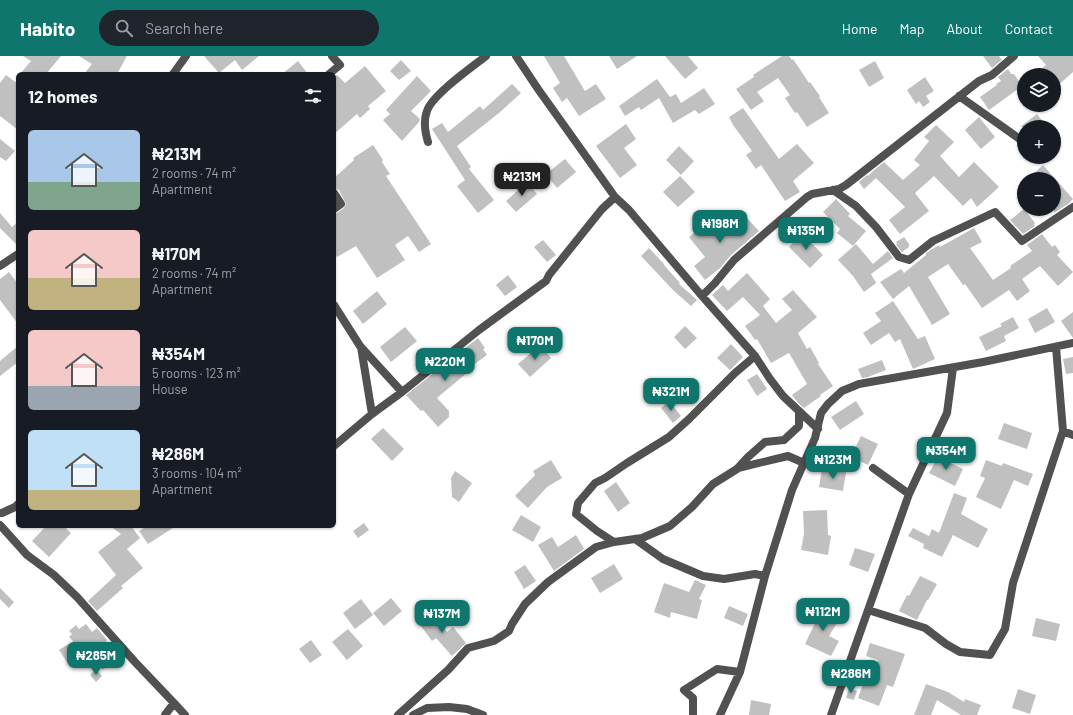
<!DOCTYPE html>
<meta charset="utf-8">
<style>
body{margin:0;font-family:Barlow,sans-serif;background:#20242c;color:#f1f3f6;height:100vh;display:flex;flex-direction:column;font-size:15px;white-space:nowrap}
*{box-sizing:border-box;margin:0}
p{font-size:13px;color:#9ea1a6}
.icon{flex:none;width:22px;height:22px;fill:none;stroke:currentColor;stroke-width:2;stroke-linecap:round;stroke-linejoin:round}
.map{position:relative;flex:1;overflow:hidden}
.side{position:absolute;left:16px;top:16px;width:320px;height:456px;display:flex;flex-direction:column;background:#171b24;border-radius:6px;box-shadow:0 1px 3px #0004}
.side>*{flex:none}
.fabs{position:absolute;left:1017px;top:12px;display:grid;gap:8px}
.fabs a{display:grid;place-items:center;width:44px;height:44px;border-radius:50%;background:#171b24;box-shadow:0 1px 3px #0004;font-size:20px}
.price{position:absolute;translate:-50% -34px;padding:0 9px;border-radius:8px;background:#0f766e;color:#fff;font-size:13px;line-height:26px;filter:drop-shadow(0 1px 2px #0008)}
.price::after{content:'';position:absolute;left:50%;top:24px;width:12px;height:9px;margin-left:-6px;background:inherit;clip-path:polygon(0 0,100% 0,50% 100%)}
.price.selected{background:#222;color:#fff}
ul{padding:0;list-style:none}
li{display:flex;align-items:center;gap:12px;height:100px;padding:0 12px}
li span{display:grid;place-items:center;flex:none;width:112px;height:80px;border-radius:6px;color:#555}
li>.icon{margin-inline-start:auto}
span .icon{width:48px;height:48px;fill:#fffc;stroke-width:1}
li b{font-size:17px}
h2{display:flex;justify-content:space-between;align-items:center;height:48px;padding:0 12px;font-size:17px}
header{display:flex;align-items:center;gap:24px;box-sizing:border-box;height:56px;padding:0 20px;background:#0f766e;color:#fff}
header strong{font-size:19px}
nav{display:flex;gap:22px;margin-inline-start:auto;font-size:14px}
.search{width:280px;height:36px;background:#20242c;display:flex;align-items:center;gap:10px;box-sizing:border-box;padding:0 14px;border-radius:22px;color:#9ea1a6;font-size:15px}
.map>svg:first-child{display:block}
.building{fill:#c0c0c0}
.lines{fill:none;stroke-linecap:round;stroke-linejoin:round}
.minor{stroke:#515151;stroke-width:8}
</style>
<header>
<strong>Habito</strong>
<div class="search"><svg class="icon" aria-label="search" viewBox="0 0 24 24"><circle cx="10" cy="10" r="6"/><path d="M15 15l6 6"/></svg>Search here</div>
<nav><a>Home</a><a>Map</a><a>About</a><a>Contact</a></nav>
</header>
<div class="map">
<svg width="1073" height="659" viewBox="0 0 1073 659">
<rect width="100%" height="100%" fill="#fff"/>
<path class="building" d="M23 0H61L46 18H20L31 5Z
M79 0H127L117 18H84L92 8Z
M204 0H259L242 14 235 4 219 17Z
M544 0H564L585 35 596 28 606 43 579 60 567 42 562 46 553 32 560 27Z
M609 0H637L617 13Z
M665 0H688L698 12 685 23Z
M782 0H789L792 4 793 3 809 27 810 26 820 40 819 41 829 57 807 71 797 56 795 57 785 42 790 39 778 22 757 36 764 45 751 54 736 33 754 21 753 19Z
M983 0H999L1002 4 992 12Z
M1038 0H1073V16L1054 33V19H1034L1046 9Z
M401 4 411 15 399 24 390 15Z
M298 5 308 18H282Z
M875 5 884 22 869 31 859 14Z
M365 10 386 35 368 50 370 53 360 62 357 58 334 78V21L337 19 345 27Z
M1008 13 1011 18H1014L1022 30 989 54 980 41 997 29 996 28 1001 25 998 21Z
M6 19 18 28V74L0 60V27Z
M417 20 431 35 411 55 420 63 419 66 402 85 383 64 390 58 386 54Z
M925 21 934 35 926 40 930 46 923 51 919 45 916 48 907 34Z
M657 23 670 41 676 38 681 47 704 32 715 48 699 58 695 54 673 67 659 42 641 54 639 51 625 60 619 50Z
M512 28 521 37 499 57 457 90 471 111 469 113 494 144 478 157 457 130 465 124 432 73 442 67 448 76 480 50 483 54Z
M743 52 779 103 797 88 814 107 793 125 800 136 785 145 761 109 756 113 746 99 752 95 733 69 729 61Z
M1037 58 1047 71H1020Z
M979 61 995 81 981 93 965 74Z
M626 68 636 83 624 92 637 109 620 122 596 90Z
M936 69 954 86 940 100 959 121 974 106 999 131 977 151 971 142 963 150 934 120 915 137 929 155 900 178 889 164 905 151 876 122 864 133 859 126 867 119 868 120 873 115 884 106 903 124 920 109 914 104 929 85 924 81Z
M0 83 15 95 6 105 0 101Z
M373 89 383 104 382 106 390 118 386 120 431 188 419 196 408 180 395 189 405 204 377 222 356 190 337 201 334 196V158L337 157 344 152 346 148 339 134 334 132V122L354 104 353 102Z
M679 90 694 105 681 119 666 104Z
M565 103 576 116 557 132 546 118Z
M1043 109 1073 143 1068 148 1054 157V123H1028Z
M680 120 695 136 678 151 663 136Z
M527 126 537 138 516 156 506 145Z
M836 143 850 158 848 160 866 175 853 190 837 177 840 173 823 156Z
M1024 153 1035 167 1034 168 1035 170 1023 178 1010 164Z
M0 157 12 171 18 166V190L0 172Z
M744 159 759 175 730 200 720 212 705 224 694 210 705 201 689 181 710 164 723 180Z
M974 172 982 186 970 192 993 224 1011 212 1010 210 1032 195 1027 189 1042 178 1052 191 1055 189 1060 196 1057 199 1073 216 1058 230 1040 210 1022 223 1030 235 1017 245 1009 234 982 252 965 228 963 229 948 208 928 221 950 258 932 269 909 230 893 243 880 226 901 213 904 217 926 199V197L939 189 940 191Z
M802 177 823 199 810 212 789 191Z
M904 181 909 188V191L902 196 896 189 897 188 896 186Z
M543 184 556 199 547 206 534 191Z
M856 188 873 208 888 195 893 202 871 218 876 227 864 236 853 220 838 204Z
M649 192 664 208V209L680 227 679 228 697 244 691 250 673 234 641 200Z
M9 216 18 228V268L0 244V223Z
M747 217 770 243 763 250 776 267 792 254 782 243 793 234 817 261 798 277 807 293 810 291 819 307 818 308 833 330 820 339 821 340 804 352 798 347 792 339 807 328 789 297 771 307 757 283 755 284 745 270 760 259 743 241 727 255 712 239 723 229 728 235Z
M508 219 517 231 505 240 496 229Z
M377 235 387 248 363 268 353 255Z
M893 245 918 283 925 280 935 303 913 313 900 283 895 286 889 277 871 289 863 277 881 265 875 257Z
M1047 252 1055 266 1035 277 1028 263Z
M1073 256V282L1061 265Z
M1013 261 1019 272 1004 280 1006 285 986 295 979 281 1002 270 1000 268Z
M685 270 697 282 685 293 674 281Z
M405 271 417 285 391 306 380 291Z
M478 282 485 292 483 293 487 299 466 314 468 316 437 342 449 355V361L438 371 423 354 421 355 406 339Z
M731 288 743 301 730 314 717 302Z
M540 289 551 302 530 321 518 308Z
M18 290V306L0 320V305Z
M1073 301V317L1066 318 1063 303Z
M882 304 886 314 868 321 862 322 858 313Z
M757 318 767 333 757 340 747 324Z
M669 345 681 360 673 367 661 352Z
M856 345 864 358 840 374 831 361Z
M1004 367 1032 377 1027 393 998 383Z
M383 372 404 393 392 405 371 383Z
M861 380 878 388 868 409 851 401Z
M938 401 963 413 955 430 929 417Z
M551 404 562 422 547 431 528 452 515 440 535 419 533 415Z
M986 404 1002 410 1003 407 1033 418 1028 430 1014 424 1001 453 976 441 985 422 980 420Z
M822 413 846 416 843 435 819 431Z
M455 415 472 427 459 446 452 441 451 422Z
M616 426 630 447 618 456 604 435Z
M954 437 967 442 961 458 988 473 978 492 953 479 942 501 923 492 924 488 908 480 913 472 929 480 932 473 939 477Z
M827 454 828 479 831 480 828 499 801 494 804 478 803 455Z
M521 459 541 471 533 486 512 474Z
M364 467 369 474 358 482 353 475Z
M46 470H63L71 477 49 501 32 485Z
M110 470H131L140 482 127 493 143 512 121 530 123 532 97 555 88 545 116 519 98 496 121 478Z
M147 470H176L148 488 139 475Z
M576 479 584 493 554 515 538 489 552 481 558 491Z
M855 492 875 498 868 516 849 509Z
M614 508 623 523 600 537 591 522Z
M525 509 536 525 524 533 514 516Z
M920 520 937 528 928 544H927L917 564 899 555 907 539 909 540Z
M695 524 706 529 699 543 702 544 697 563 671 556 670 562 654 556 664 527 689 536Z
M0 532 14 546 9 552 0 543Z
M391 542 402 555 384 570 373 557Z
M361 543 373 559 355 573 343 557Z
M729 550 748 558 743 570 724 562Z
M820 550 840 562 829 580 839 585 831 600 805 588 815 567 811 565Z
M431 556 447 576 453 571 466 587 452 600 436 582 432 585 418 566Z
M1036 562 1060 568 1056 585 1032 580Z
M86 568 92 576 97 572 107 584 106 586 118 598 103 614 86 597 84 598 82 596 67 606 59 594 73 585 69 581 72 578 69 575 76 569 79 573Z
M348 573 363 590 347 604 332 586Z
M311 584 322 599 310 607 299 593Z
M870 587 905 598 893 631 887 629 879 650 858 642 864 625 869 627 878 604 866 600Z
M96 613 102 620 96 626 90 619Z
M926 628 948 636 964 646 965 643 981 649 977 659H961L937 644 931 659H914Z
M849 632 857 635 854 644 846 642Z
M1018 633 1036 639 1030 658 1012 652Z
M751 644 771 648 769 659H749Z"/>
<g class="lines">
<path class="minor" d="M516 0 538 33 615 141 629 154 702 240 755 300 770 323 783 340 818 373
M173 18 186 0
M329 18 340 9 332 0
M959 40 1024 86
M428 86C425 76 423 65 427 55 432 39 472 11 486 0
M1046 101H1047
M833 134 856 150 876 171 899 201 909 204 933 185 995 156 1022 185 1073 151
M334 137 341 148 334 153
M0 210 18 198
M702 240 715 227 734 204 807 141 812 138 839 133 846 129 979 25 992 19 1014 0
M334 249 360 290 402 336
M361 291 372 358
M755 300 735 317 689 363 669 381 627 407 605 422 595 427 578 447 576 458 597 475 614 486 642 482 670 470 692 451 713 428 737 413 748 401 765 386 784 384 799 370V355
M1063 375 1073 379
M334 390 372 358 402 336 479 274 546 225 549 219 602 153 615 141
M738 412 788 400 804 407
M873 412 909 438
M0 457H2L15 451 18 448
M0 469 27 499 54 519 77 541 135 606 174 647 165 659
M635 483 663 503 703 520 724 523 755 518 765 520
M868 554 925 572 946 588 960 596 990 599 1005 573 1013 527 1063 375 1056 291
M174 647 185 659
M398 659 448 614 468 592 494 585 509 575 512 568 525 548 548 526 596 491 614 486
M413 659 427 652 449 651 467 653 483 659
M693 659V642L684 634 717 613 740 616
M720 659 740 616 765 520 792 434 815 382 821 357 828 348 842 335 859 328 983 306 1073 287
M831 659 909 438 947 357 953 312"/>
</g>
</svg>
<div class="fabs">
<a><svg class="icon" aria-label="layers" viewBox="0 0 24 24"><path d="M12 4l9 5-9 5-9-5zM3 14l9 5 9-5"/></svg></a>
<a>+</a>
<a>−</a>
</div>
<b class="price selected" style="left:522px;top:141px">₦213M</b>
<b class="price" style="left:720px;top:188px">₦198M</b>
<b class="price" style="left:806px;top:195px">₦135M</b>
<b class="price" style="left:535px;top:305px">₦170M</b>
<b class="price" style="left:445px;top:326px">₦220M</b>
<b class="price" style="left:671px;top:356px">₦321M</b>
<b class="price" style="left:946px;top:415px">₦354M</b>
<b class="price" style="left:833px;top:424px">₦123M</b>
<b class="price" style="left:823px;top:576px">₦112M</b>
<b class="price" style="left:442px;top:578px">₦137M</b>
<b class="price" style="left:96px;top:620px">₦285M</b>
<b class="price" style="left:851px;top:638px">₦286M</b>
<section class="side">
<h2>12 homes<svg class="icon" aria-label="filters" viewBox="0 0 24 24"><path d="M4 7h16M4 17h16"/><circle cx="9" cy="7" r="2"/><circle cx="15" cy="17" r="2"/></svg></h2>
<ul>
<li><span style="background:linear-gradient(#a9c7e8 65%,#7fa58c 0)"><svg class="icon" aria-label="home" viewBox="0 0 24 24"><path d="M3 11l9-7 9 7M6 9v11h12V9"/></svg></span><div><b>₦213M</b><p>2 rooms · 74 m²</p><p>Apartment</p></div></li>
<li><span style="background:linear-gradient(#f6c9c9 60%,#c2b280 0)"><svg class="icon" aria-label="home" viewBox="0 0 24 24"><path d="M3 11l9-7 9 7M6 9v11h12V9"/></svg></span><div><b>₦170M</b><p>2 rooms · 74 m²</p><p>Apartment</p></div></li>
<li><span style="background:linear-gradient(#f6c9c9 70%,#9aa5b1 0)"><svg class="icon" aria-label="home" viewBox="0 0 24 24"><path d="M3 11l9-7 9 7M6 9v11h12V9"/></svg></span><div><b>₦354M</b><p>5 rooms · 123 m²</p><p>House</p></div></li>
<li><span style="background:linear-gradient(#bfe0f5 75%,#c2b280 0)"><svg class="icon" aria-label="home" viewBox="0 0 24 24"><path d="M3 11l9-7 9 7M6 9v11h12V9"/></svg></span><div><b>₦286M</b><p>3 rooms · 104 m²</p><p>Apartment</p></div></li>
</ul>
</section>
</div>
